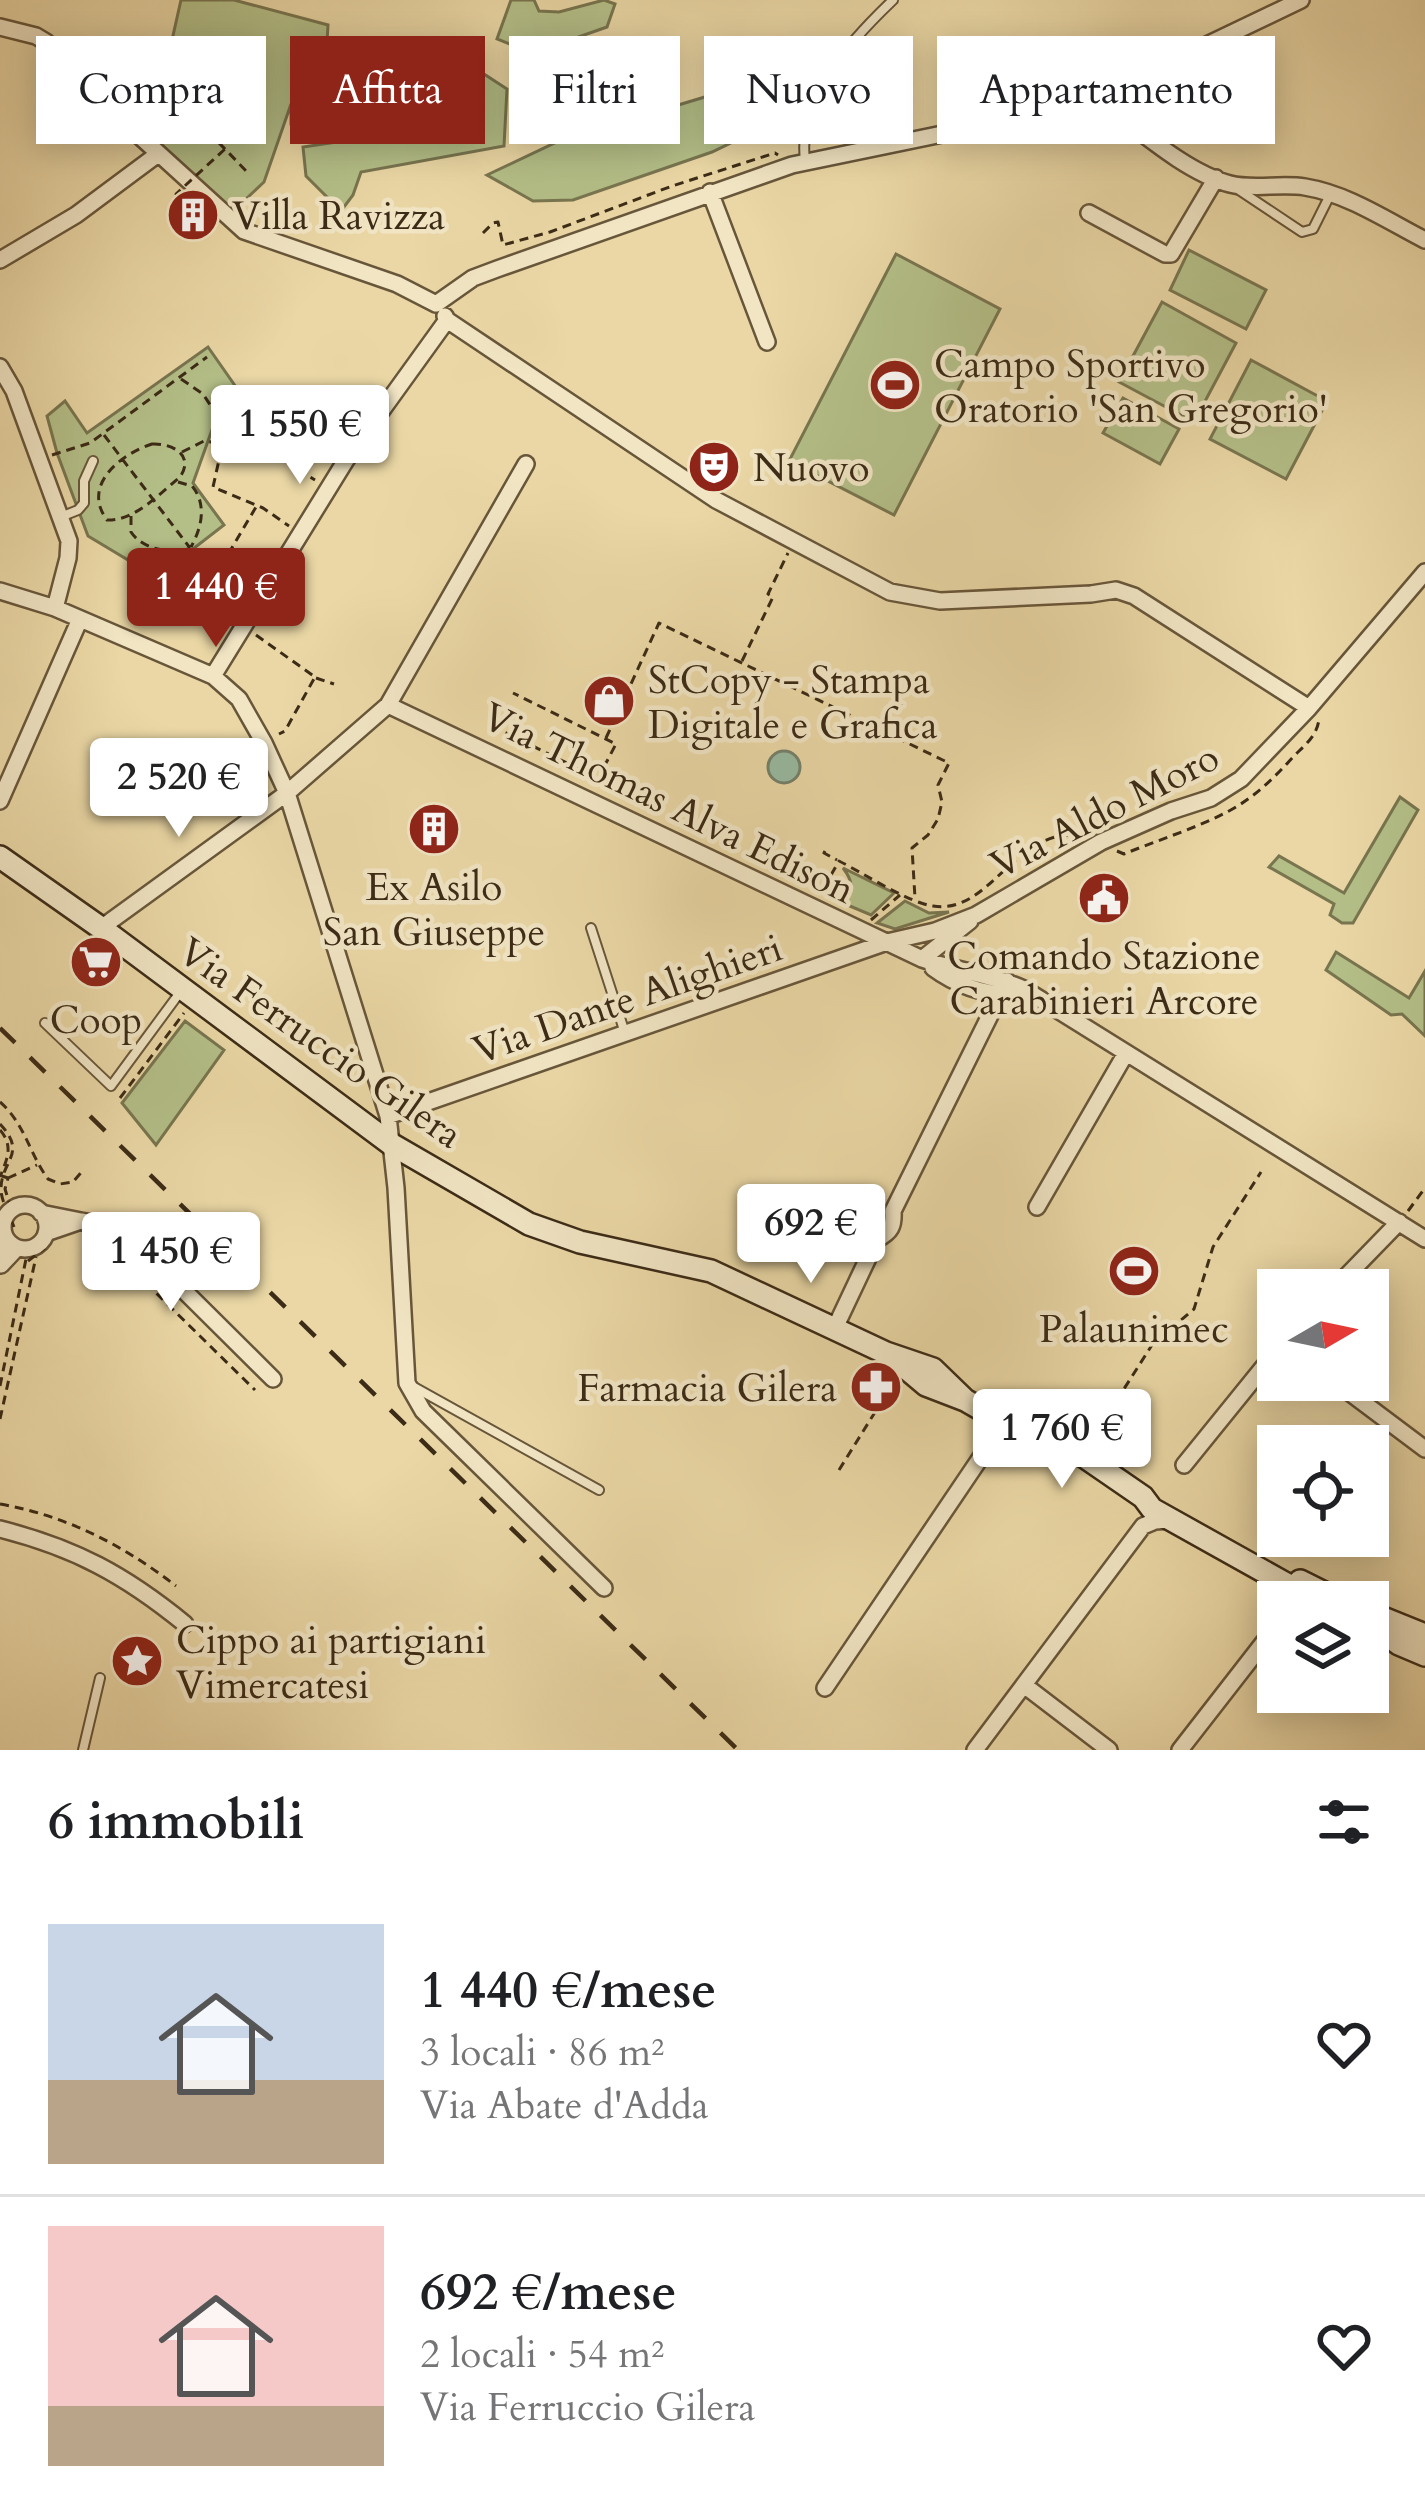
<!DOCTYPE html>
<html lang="it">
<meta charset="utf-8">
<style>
body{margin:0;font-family:Cardo,serif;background:#f2f2f2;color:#202124;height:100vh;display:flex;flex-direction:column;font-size:45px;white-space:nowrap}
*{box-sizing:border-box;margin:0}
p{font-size:39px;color:#757577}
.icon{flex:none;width:66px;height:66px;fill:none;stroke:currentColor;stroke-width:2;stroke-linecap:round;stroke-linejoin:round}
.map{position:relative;height:1750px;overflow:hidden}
.side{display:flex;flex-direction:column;background:#fff;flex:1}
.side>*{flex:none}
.top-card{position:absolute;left:36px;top:36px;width:1353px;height:108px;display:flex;gap:24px}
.needle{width:78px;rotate:81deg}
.tools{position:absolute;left:1257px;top:1269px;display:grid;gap:24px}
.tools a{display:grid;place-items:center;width:132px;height:132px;border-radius:0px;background:#fff;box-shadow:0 6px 30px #0003;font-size:60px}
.price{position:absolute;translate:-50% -102px;padding:0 27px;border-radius:12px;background:#fff;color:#222;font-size:39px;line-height:78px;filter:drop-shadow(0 3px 6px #0008)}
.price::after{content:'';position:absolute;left:50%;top:72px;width:36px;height:27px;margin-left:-18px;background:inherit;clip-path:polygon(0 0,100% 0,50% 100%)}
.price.selected{background:#8f2418;color:#fff}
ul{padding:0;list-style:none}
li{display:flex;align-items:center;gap:36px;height:300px;padding:0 48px}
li+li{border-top:3px solid #e0e0e0}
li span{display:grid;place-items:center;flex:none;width:336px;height:240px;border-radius:0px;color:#555}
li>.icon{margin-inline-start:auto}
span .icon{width:144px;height:144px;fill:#fffc;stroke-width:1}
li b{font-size:51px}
h2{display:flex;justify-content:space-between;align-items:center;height:144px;padding:0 48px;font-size:51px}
.chip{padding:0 42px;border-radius:0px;background:#fff;box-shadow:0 6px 30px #0003;font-size:42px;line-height:108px}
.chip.selected{background:#8f2418;color:#fff}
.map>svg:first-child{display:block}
.green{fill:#b4bf88;stroke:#78754f;stroke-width:3}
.water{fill:#99baa2;stroke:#74816a;stroke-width:3}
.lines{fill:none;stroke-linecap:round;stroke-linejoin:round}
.lane-casing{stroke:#68563a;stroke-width:12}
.street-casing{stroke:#68563a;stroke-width:20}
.secondary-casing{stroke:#3c2b16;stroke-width:26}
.path{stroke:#3c2b16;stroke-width:3;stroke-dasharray:9 6;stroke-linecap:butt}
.lane{stroke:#f1e5c4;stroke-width:8}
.street{stroke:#f1e5c4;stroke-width:15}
.secondary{stroke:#f1e5c4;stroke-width:21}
.rail{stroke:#3c2b16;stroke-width:4.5;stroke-dasharray:21 21;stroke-linecap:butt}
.path-bridge{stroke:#3c2b16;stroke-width:3;stroke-dasharray:9 6;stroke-linecap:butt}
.labels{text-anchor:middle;stroke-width:9;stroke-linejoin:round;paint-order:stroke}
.poi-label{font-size:39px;fill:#3c2b16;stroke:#f1e5c4;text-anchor:start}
.street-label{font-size:39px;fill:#3c2b16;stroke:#f1e5c4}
</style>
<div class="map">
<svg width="1425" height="1750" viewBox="0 0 1425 1750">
<rect width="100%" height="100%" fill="#ead7a5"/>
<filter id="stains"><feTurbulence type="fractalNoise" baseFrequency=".00167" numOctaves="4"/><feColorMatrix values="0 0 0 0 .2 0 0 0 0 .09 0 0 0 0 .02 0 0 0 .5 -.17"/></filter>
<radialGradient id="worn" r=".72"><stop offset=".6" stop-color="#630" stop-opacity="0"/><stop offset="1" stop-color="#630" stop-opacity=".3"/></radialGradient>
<path class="green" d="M181 0H234L328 25 326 59 308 81 365 88 374 56 433 60 461 59 507 89 504 146 361 172 353 195 341 211 306 176 303 147 364 138 365 98 360 132 291 124V104L264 182 229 215 131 113 163 80Z
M511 0H534L539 11 559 12 604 0 615 4 607 27 533 53 497 39Z
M802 72 776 121 712 152 573 200 533 201 487 175 559 141 771 77Z
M1189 250 1266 290 1246 329 1170 290Z
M896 254 1000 309 894 515 789 461Z
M1162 302 1236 343 1194 422 1119 382Z
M208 347 278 447 218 413 193 483 224 525 180 559 153 575 88 536 57 453 47 416 65 401 87 433Z
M1251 360 1327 401 1286 479 1210 439Z
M1123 398 1179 429 1160 464 1103 433Z
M1400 797 1418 810 1353 923H1342L1330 915 1334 904 1269 867 1279 856 1344 893Z
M843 868 894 893 871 915 845 904C854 890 853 881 843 868Z
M905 901 929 913 949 912 895 929 877 923Z
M1336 952 1409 998 1425 971V1036L1402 1014 1391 1015 1326 970Z
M185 1021 224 1050 156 1145 122 1103Z"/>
<path class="water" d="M768 767a16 16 0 1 1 32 0a16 16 0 1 1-32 0Z"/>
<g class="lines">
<g class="lane-casing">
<path id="lane" d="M805 160C797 98 851 40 893 0
M1239 190 1302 232 1313 229 1331 193
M63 516 78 510 84 503V481L93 461
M591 928 625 1033
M45 1023 111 1086 181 991
M414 1387 599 1490
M83 1750 100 1678"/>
</g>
<g class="street-casing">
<path id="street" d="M0 27 36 36 46 42 101 101 244 231 397 284 436 304
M1096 98C1135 126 1184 172 1230 184 1253 190 1281 183 1305 187 1348 194 1386 220 1425 240
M710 192 767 342
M1089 213 1165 254H1171L1216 178
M0 260 76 215 158 154
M436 304 473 278 497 269 792 165 1049 112 1096 98 1301 0
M447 320 716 500 890 592 940 601 1091 594 1116 590 1134 596 1309 708
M0 367 14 391 69 541 68 558 55 608
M0 591 55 608 213 676 239 699 264 743 287 793 388 1116 396 1188 407 1383 423 1411 604 1588
M213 676 346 460 447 320 445 316
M388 705 922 959C956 971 991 974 1024 989L1425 1239
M0 801 80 619
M101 928 287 793 388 705 526 464
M922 959 970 921
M933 968C956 985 981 994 1011 995
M388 1116 887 942 935 931 976 915 1101 842 1171 811 1211 798 1241 779 1309 708 1425 572
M3 1227a22 22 0 1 1 44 0a22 22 0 1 1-44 0Z
M1037 1207 1126 1053
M41 1213 81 1221 46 1233
M81 1221 110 1226 129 1236 273 1379
M6 1239 1 1265 17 1248
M1333 1290 1399 1222
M835 1328 877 1239C891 1232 894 1226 893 1211L1007 981
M1333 1380 1425 1449
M1184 1465 1278 1349
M0 1529C75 1548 125 1575 185 1624
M1024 1685 1109 1750
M825 1688 1004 1423
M975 1750 1143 1526 1155 1521 1171 1520
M1180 1750 1278 1624"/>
</g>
<g class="secondary-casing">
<path id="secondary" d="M0 857 101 928 391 1144 529 1224 580 1242 711 1271 886 1353 933 1369 965 1400
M901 1364 926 1385 965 1400 1045 1446
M1038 1441 1082 1455 1143 1497 1152 1509 1288 1585 1307 1587
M1300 1581 1342 1602
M1368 1612 1425 1635
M1368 1621 1399 1644 1425 1655"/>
</g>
<path class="path" d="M198 121 250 175
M483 233 493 223 498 222 503 245 550 232 672 186 775 153 778 155
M181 379 203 394 217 415 236 434 263 447 315 480
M104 435 190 548
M152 444C172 443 195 455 180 477 159 494 135 521 107 520 81 485 121 454 152 444Z
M221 450 235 435
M182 452 204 441 218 443 221 451 213 487 263 508 289 526
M52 455 90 443 207 357
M178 482 192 486C207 504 202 527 191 547
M131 516V532C142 549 169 554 188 549
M223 578 217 573 256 507
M256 635 315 677 285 731 279 734
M742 661 773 597 768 594 788 553
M316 678 334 684
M492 726 579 769 606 763 616 744 513 693
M606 738 659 623 949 763 938 785 942 802 938 819 928 835 912 848 915 898
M825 851 824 853 837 860
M1117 851 1124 854C1158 840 1197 828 1229 811 1255 797 1274 778 1294 756 1305 745 1318 735 1319 718
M831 875 839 861C863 873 909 903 933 906 991 915 1013 828 1081 835
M871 920 900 895
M120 1098 184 1013
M0 1102C25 1124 29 1153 48 1179L60 1184 73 1182 84 1169
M0 1124C28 1154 1 1160 1 1189 1 1201 10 1216 14 1227
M0 1130C14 1146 7 1159 0 1177
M2 1176 8 1178 5 1189 10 1205
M8 1178 37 1165
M1408 1211 1425 1188
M103 1241 255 1390
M28 1261 45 1248
M0 1386 26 1259
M0 1419 36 1257
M1092 1439 1152 1345 1194 1309 1213 1247 1261 1172
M839 1470 877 1409
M0 1504C67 1516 123 1545 176 1586"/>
<use href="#lane" class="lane"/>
<use href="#street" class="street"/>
<use href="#secondary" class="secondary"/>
<path class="rail" d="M0 1028 738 1750"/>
<path class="path-bridge" d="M178 196 176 194 225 149"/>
</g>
<defs>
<g id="building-disc" transform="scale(2.7)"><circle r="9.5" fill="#8f2418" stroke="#f1e5c4"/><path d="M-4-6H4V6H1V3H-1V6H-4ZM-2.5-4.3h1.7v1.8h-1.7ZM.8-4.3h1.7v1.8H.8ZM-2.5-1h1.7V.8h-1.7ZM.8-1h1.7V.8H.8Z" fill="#fff"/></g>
<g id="stadium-disc" transform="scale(2.7)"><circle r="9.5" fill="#8f2418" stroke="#f1e5c4"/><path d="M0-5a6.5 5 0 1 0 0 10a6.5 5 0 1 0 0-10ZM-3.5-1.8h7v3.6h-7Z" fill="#fff"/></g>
<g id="theatre-disc" transform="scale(2.7)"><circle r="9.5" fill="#8f2418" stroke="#f1e5c4"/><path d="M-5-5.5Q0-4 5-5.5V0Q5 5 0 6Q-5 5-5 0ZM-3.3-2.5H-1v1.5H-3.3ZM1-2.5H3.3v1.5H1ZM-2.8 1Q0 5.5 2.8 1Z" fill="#fff"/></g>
<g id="shop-disc" transform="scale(2.7)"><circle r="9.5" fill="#8f2418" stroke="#f1e5c4"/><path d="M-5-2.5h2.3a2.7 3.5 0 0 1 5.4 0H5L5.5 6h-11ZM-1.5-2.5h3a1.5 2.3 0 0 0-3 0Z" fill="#fff"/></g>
<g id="civic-disc" transform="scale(2.7)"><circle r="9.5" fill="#8f2418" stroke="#f1e5c4"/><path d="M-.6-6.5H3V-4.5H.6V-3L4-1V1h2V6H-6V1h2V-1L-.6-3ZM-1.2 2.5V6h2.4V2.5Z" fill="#fff"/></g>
<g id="supermarket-disc" transform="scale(2.7)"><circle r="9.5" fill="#8f2418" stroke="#f1e5c4"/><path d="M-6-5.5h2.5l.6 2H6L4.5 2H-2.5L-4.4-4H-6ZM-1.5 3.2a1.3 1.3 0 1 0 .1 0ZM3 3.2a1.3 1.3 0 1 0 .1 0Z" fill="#fff"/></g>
<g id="pharmacy-disc" transform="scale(2.7)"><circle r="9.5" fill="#8f2418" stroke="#f1e5c4"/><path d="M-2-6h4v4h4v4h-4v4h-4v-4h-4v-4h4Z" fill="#fff"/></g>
<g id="sight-disc" transform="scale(2.7)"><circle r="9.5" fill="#8f2418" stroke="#f1e5c4"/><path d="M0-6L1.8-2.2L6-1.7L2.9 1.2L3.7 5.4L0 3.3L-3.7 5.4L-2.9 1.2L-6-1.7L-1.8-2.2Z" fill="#fff"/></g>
</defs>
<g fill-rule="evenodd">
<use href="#building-disc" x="193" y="215"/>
<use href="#stadium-disc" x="895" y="385"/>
<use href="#theatre-disc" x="714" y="467"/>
<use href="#shop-disc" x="609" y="701"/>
<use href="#building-disc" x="434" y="829"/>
<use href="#civic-disc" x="1104" y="898"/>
<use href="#supermarket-disc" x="96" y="962"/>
<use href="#stadium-disc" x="1134" y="1271"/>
<use href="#pharmacy-disc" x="876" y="1387"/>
<use href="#sight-disc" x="137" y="1661"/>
</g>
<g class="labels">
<g class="poi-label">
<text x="232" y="229">Villa Ravizza</text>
<text x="934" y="377">Campo Sportivo<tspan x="934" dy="45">Oratorio 'San Gregorio'</tspan></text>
<text x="753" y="481">Nuovo</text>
<text x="648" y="693">StCopy - Stampa<tspan x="648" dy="45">Digitale e Grafica</tspan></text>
<text x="434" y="900" text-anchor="middle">Ex Asilo<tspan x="434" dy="45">San Giuseppe</tspan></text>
<text x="1104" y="969" text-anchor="middle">Comando Stazione<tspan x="1104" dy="45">Carabinieri Arcore</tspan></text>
<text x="96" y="1033" text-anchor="middle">Coop</text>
<text x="1134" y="1342" text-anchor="middle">Palaunimec</text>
<text x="837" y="1401" text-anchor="end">Farmacia Gilera</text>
<text x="176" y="1653">Cippo ai partigiani<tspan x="176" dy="45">Vimercatesi</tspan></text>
</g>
<g class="street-label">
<text transform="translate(669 802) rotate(26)" y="14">Via Thomas Alva Edison</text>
<text transform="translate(1104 810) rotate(-27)" y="14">Via Aldo Moro</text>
<text transform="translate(627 998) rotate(-19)" y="14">Via Dante Alighieri</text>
<text transform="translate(321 1042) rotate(35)" y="14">Via Ferruccio Gilera</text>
</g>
</g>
<rect width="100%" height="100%" filter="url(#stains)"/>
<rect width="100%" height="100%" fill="url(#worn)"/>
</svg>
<div class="tools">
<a><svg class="needle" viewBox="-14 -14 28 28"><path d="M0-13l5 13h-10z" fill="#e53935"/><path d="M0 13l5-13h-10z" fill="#757577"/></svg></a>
<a><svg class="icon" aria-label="locate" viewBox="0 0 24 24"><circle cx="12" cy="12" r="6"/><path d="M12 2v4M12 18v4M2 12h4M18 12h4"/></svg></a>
<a><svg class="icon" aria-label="layers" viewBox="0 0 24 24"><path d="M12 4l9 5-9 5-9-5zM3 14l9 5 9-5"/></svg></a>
</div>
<b class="price" style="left:300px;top:487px">1 550 €</b>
<b class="price selected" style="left:216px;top:650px">1 440 €</b>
<b class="price" style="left:179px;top:840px">2 520 €</b>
<b class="price" style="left:811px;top:1286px">692 €</b>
<b class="price" style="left:171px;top:1314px">1 450 €</b>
<b class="price" style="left:1062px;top:1491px">1 760 €</b>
<div class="top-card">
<a class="chip">Compra</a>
<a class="chip selected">Affitta</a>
<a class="chip">Filtri</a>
<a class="chip">Nuovo</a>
<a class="chip">Appartamento</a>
</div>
</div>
<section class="side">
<h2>6 immobili<svg class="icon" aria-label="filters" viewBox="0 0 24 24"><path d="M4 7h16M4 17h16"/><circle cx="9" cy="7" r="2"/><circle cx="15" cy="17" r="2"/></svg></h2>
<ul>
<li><span style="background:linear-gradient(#c9d6e8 65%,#b9a48a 0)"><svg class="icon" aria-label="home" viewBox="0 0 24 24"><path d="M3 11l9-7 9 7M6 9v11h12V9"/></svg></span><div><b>1 440 €/mese</b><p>3 locali · 86 m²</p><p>Via Abate d'Adda</p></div><svg class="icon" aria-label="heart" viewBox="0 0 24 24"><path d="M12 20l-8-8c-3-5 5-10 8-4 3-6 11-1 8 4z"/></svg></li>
<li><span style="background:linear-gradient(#f6c9c9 75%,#b9a48a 0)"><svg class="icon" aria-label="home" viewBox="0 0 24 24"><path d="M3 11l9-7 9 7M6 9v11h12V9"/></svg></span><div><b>692 €/mese</b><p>2 locali · 54 m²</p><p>Via Ferruccio Gilera</p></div><svg class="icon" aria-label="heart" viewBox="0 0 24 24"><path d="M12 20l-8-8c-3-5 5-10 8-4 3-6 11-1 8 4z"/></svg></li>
</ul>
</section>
